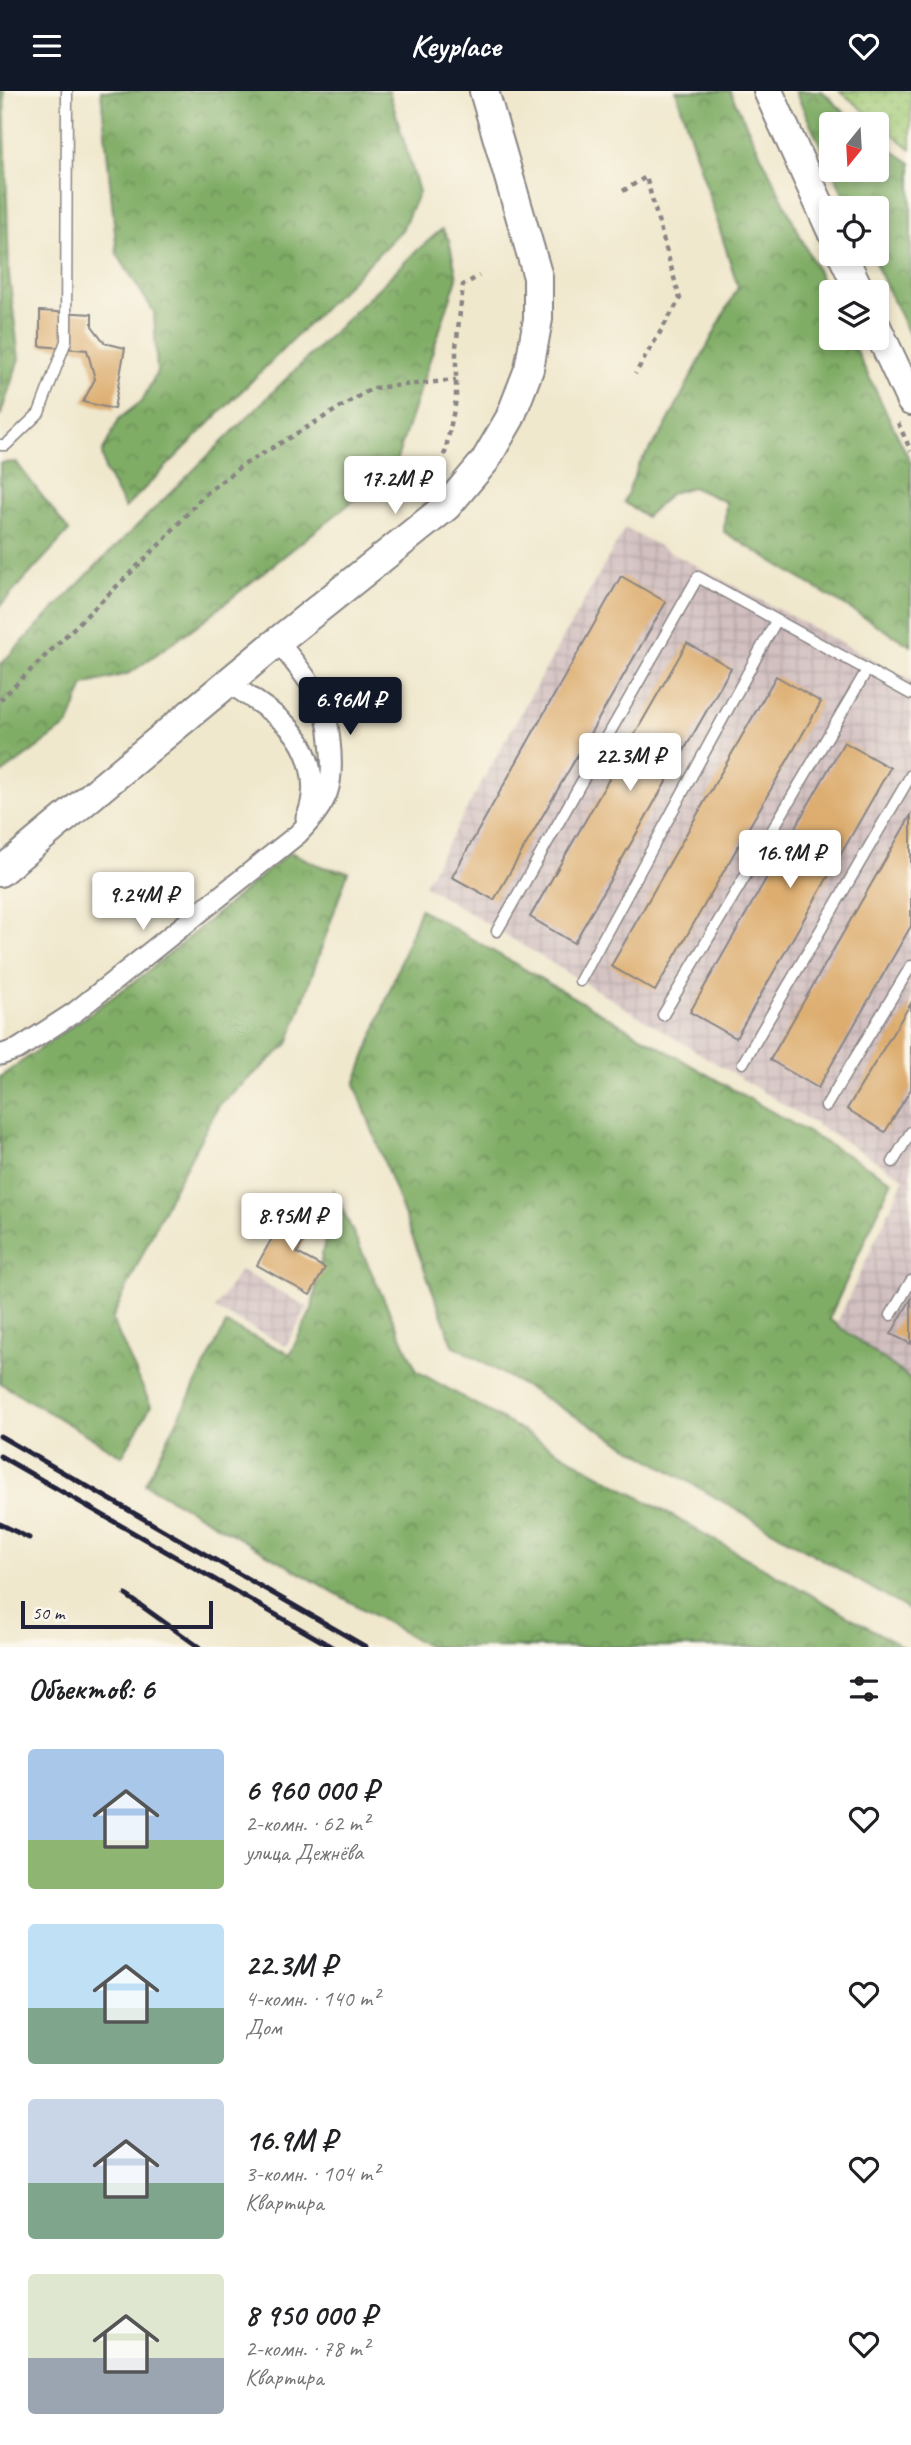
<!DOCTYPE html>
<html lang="ru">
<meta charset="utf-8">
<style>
body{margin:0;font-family:Caveat,sans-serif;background:#f2f2f2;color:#202124;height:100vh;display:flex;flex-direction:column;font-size:26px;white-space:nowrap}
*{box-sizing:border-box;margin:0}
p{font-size:23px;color:#757577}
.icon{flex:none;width:38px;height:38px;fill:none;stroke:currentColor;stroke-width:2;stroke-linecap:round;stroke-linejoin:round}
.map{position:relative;height:1556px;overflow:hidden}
.panel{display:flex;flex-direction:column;background:#fff;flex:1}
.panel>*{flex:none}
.needle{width:46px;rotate:198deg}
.controls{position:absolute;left:819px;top:21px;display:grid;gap:14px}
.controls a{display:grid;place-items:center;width:70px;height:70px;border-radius:7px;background:#fff;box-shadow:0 4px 10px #0003;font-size:35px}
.scale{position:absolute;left:21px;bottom:18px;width:192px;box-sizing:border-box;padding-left:7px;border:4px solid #22223b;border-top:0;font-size:19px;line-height:24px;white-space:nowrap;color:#22223b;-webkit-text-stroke:5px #fbf7ec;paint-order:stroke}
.price{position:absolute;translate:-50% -60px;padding:0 16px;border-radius:7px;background:#fff;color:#222;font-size:23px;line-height:46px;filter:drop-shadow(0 2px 4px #0008)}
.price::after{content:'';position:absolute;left:50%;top:42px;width:21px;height:16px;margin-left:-10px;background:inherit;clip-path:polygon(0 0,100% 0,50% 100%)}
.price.selected{background:#111827;color:#fff}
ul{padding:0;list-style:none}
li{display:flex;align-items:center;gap:21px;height:175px;padding:0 28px}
li span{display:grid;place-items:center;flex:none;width:196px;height:140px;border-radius:7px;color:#555}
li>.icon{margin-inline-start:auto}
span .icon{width:84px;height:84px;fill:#fffc;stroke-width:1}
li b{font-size:30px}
h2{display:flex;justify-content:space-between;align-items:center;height:84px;padding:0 28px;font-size:30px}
header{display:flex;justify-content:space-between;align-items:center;height:91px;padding:0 28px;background:#111827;color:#fff;font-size:32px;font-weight:700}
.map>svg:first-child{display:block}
.industrial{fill:url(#industrial-grid)}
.grass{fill:url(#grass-dots);stroke:#617658;stroke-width:2}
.forest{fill:url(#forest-crowns);stroke:#516850;stroke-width:2}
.building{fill:#ddad70}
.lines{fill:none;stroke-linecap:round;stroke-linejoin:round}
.service-casing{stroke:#898584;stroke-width:13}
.minor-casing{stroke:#898584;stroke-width:23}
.secondary-casing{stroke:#898584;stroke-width:32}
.path{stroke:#898584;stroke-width:4.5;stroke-dasharray:5 5;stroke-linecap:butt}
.service{stroke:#fff;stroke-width:10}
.minor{stroke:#fff;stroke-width:19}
.secondary{stroke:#fff;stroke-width:28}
.rail{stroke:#22223b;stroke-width:5}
</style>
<header><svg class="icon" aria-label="menu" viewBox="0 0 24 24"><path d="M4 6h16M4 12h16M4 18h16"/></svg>Keyplace<svg class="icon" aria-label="heart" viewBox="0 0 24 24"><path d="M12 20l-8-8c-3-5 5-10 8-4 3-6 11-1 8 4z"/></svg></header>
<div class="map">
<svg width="911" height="1556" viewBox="0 0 911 1556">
<defs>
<pattern id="industrial-grid" width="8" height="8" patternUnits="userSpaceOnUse" patternTransform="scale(1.75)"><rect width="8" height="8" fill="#d2bfc0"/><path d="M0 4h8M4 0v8" fill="none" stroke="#b4a4a6"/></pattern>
<pattern id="grass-dots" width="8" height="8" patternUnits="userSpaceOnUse" patternTransform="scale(1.75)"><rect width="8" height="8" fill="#a0c975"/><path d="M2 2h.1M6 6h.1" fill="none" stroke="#8aac66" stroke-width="1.8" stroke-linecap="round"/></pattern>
<pattern id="forest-crowns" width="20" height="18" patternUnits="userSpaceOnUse" patternTransform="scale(1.75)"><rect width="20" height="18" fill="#80ad66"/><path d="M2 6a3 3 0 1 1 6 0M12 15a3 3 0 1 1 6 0" fill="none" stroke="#688c55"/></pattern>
</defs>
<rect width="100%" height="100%" fill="#fbf7ec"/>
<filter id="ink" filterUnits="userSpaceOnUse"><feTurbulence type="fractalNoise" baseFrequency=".0143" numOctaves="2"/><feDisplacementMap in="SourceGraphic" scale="14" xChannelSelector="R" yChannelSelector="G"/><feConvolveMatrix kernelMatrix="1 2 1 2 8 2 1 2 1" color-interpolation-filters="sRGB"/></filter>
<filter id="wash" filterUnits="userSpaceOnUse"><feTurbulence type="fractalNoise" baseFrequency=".00686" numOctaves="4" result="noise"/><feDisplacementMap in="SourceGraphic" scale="28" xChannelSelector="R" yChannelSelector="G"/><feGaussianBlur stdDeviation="1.57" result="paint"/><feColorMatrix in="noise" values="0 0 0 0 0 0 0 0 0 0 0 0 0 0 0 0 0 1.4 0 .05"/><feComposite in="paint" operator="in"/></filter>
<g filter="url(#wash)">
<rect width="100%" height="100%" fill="#f0e8cd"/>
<path class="industrial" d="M625 437 911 589V1288L837 1232 904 1087 424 794Z
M240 1179 308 1216 286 1255 215 1218Z"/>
<path class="grass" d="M840 0H911V58Z"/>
<path class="forest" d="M0 0H4L9 184 19 268 0 326Z
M101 0H389L419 101 402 139 125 417 105 380 102 362 119 328 142 310 157 281 154 221 117 163Z
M676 0H730L831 208V247H850L911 372V555L724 441 726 411 692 396 671 402 646 426 624 411 639 373 663 340 738 196Z
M795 0H822L857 33H831V77Z
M877 49 911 72V247L871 163H877V117H850L832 79H877Z
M442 138 449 149 457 187 394 377 203 530 130 582 84 594 69 633 0 684V574L95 476 414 162Z
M16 371 69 440 0 515V372Z
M290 761 323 776 348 781 288 953 219 1014 170 1105 112 1228 151 1315 122 1365 0 1292V986L145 883Z
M420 818 892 1090 829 1228 911 1288V1520L453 1254 355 993Z
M334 1100 417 1280 903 1556H429L145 1393 226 1233 290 1263 312 1218Z"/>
<g id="blocks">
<path class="building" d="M40 220 92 223V235L105 252 125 257 114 318 83 311 95 288 87 259 40 255Z
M621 485 666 511 494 809 452 786Z
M687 552 731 577 574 852 530 826Z
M776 585 821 611 655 900 611 875Z
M844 651 890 677 736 947 690 921Z
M911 724V835L818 997 770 969Z
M911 912V998L885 1041 847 1018Z
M290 1115 315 1129 297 1162 325 1177 310 1204 257 1174Z
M911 1208V1253L891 1243Z"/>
</g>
</g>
<g filter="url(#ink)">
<use href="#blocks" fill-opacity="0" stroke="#898584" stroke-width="2"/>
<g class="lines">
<g class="service-casing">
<path id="service" d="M0 354H6L39 322 66 250 67 0
M497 840 698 486 911 603
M580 890 776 530
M663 924 867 579
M743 972 911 684
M826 1015 911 875
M893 1071 911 1041
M891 1224 911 1190"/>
</g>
<g class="minor-casing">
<path id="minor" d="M228 591C246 604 265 615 281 629 309 652 321 694 306 727
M0 964 18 958 75 921 298 743C329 711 335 695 330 650 329 636 326 621 319 608 309 587 291 568 278 550"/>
</g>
<g class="secondary-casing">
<path id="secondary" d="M768 0 831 139
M842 163 860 201
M877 237 911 310
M0 781 278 550 447 415 485 370 510 327 529 278 538 228V186L484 0"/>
</g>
<path class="path" d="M623 100 646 86 680 208 635 283
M898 332 911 360
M422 398 445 362 456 309V256L463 194 479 185
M0 609 161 452 203 405 240 376 373 297 456 289"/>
<use href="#service" class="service"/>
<use href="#minor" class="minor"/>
<use href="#secondary" class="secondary"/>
<path class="rail" d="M0 1345 366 1556
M0 1365 332 1556
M0 1433 29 1447
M126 1504 199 1556"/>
</g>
</g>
</svg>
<div class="controls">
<a><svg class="needle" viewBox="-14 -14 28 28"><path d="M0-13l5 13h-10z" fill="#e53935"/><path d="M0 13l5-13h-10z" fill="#757577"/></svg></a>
<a><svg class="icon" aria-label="locate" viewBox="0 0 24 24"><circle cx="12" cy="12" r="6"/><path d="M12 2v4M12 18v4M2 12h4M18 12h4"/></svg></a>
<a><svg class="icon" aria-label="layers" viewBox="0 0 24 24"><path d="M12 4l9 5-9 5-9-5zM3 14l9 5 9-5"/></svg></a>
</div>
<div class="scale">50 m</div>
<b class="price" style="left:395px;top:425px">17.2M ₽</b>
<b class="price selected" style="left:350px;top:646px">6.96M ₽</b>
<b class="price" style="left:630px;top:702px">22.3M ₽</b>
<b class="price" style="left:790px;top:799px">16.9M ₽</b>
<b class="price" style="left:143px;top:841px">9.24M ₽</b>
<b class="price" style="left:292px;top:1162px">8.95M ₽</b>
</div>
<section class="panel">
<h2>Объектов: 6<svg class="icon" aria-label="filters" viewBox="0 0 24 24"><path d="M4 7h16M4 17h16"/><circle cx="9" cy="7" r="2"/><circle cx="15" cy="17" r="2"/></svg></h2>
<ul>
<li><span style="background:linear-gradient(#a9c7e8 65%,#8fb573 0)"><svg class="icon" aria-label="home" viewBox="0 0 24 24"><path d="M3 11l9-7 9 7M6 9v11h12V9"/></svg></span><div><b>6 960 000 ₽</b><p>2-комн. · 62 m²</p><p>улица Дежнёва</p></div><svg class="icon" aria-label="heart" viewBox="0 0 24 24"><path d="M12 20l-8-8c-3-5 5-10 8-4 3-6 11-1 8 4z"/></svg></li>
<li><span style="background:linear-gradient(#bfe0f5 60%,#7fa58c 0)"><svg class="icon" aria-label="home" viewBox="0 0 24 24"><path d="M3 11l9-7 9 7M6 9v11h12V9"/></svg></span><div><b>22.3M ₽</b><p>4-комн. · 140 m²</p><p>Дом</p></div><svg class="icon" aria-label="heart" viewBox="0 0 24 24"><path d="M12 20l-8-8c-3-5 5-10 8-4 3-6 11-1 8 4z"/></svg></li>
<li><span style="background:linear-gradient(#c9d6e8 60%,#7fa58c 0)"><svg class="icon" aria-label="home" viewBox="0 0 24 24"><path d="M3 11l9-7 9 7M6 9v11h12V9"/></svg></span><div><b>16.9M ₽</b><p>3-комн. · 104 m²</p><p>Квартира</p></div><svg class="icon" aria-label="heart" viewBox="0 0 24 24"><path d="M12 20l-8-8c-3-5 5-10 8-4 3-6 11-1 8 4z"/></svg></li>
<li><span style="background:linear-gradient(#dfe7d0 60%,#9aa5b1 0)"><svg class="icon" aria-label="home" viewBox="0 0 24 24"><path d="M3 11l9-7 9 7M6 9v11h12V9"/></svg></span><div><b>8 950 000 ₽</b><p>2-комн. · 78 m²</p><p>Квартира</p></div><svg class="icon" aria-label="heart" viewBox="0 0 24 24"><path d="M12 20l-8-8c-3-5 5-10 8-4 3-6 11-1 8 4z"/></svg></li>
</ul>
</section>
